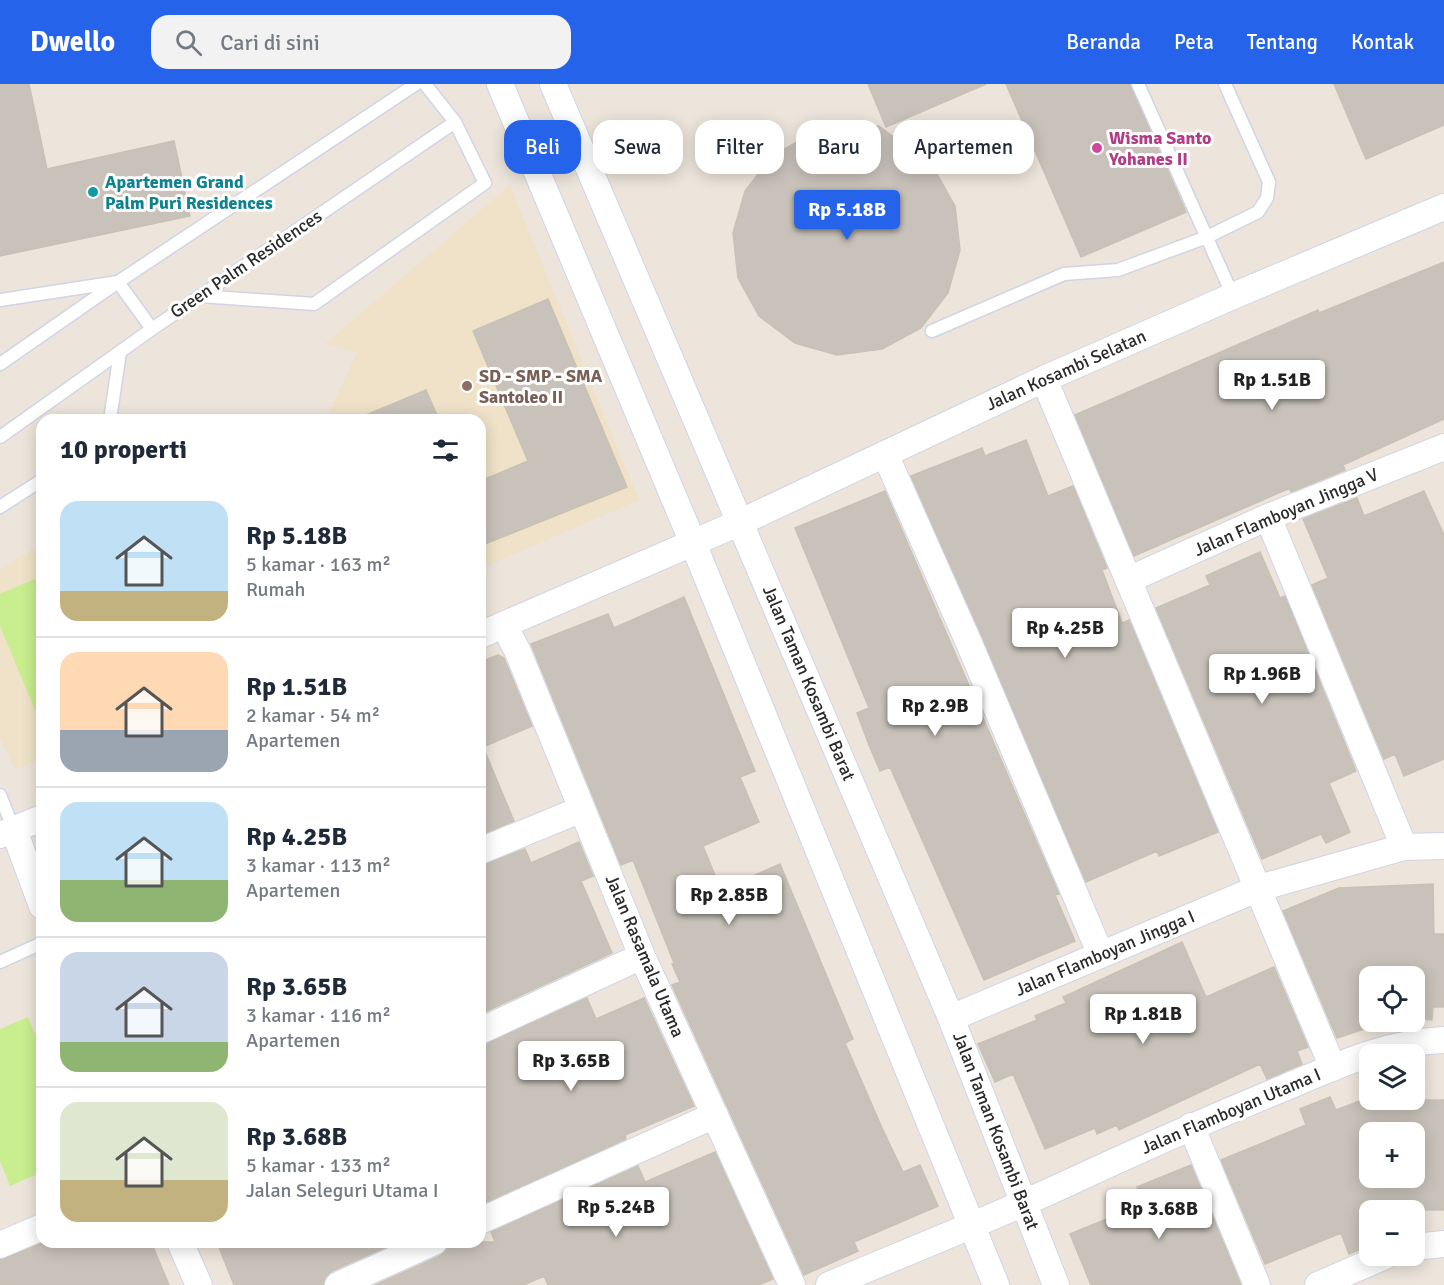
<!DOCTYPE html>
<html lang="id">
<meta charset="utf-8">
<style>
body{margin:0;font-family:Signika,sans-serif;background:#f2f2f3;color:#1f2937;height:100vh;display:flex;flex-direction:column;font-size:22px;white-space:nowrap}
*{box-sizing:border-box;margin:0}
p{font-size:20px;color:#747a83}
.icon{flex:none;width:33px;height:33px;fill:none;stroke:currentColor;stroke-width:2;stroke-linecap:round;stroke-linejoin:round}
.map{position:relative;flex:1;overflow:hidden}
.side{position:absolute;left:36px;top:330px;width:450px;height:834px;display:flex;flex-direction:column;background:#fff;border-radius:18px;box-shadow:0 3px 15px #0003}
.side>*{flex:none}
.hud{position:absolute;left:504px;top:36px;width:570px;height:54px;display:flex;gap:12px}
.buttons{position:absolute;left:1359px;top:882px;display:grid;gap:12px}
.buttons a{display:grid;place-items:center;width:66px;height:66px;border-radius:12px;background:#fff;box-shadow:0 3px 15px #0003;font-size:30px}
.price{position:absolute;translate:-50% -51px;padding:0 14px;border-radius:6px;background:#fff;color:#222;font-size:20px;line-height:39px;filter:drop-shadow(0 2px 3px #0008)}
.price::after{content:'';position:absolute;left:50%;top:36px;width:18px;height:14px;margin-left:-9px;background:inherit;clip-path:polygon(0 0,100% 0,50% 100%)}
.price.on{background:#2563eb;color:#fff}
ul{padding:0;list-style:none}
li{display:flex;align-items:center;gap:18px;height:150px;padding:0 24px}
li+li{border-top:2px solid #e0e1e3}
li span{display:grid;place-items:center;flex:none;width:168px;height:120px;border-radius:18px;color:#555}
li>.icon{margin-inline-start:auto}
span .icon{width:72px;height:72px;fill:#fffc;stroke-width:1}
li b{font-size:26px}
h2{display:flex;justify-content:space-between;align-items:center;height:72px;padding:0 24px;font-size:26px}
.chip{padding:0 21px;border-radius:18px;background:#fff;box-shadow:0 3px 15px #0003;font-size:21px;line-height:54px}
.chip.on{background:#2563eb;color:#fff}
header{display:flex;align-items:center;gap:36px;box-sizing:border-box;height:84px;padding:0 30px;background:#2563eb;color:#fff}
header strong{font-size:28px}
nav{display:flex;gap:33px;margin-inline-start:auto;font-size:21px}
.search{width:420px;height:54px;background:#f2f2f3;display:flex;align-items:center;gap:15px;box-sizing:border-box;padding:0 21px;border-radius:18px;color:#747a83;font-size:22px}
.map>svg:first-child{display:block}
.education{fill:#efe2c9}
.pitch{fill:#c8ee8f}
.building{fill:#c8c2ba;stroke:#c8c1b4;stroke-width:1.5;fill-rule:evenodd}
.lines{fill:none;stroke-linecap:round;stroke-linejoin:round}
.lane-casing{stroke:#d0d4e4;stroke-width:15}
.street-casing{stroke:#d0d4e4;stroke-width:28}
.lane{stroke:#fff;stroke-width:12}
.street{stroke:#fff;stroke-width:26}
.hotel-dot{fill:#d1479c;stroke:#fff;stroke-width:2}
.culture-dot{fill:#0f9aa8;stroke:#fff;stroke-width:2}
.education-dot{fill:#8d6e63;stroke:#fff;stroke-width:2}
.labels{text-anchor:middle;stroke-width:6;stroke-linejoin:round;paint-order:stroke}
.hotel-label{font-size:18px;font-weight:bold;fill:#b23c85;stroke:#fff;text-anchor:start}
.culture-label{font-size:18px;font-weight:bold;fill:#0d838f;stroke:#fff;text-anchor:start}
.street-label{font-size:18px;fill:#2a2a2a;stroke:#fff}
.education-label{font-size:18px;font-weight:bold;fill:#785e54;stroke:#fff;text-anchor:start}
</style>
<header>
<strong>Dwello</strong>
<div class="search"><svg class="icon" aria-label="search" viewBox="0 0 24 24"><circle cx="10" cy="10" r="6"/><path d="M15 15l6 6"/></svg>Cari di sini</div>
<nav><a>Beranda</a><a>Peta</a><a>Tentang</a><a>Kontak</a></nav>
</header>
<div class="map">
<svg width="1444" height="1201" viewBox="0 0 1444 1201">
<rect width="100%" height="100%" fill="#ede5db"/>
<path class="education" d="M510 101 639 416 480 485V336H326L357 268 325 260Z
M42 459V675L15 686 0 654V486Z"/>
<path class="pitch" d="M42 492V625L36 628 0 542V510Z
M28 933 42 967V1088L10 1102 0 1077V945Z"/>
<path class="building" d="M0 0H29L47 85 174 57 190 132 0 172Z
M868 0H986L886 43Z
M1006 0H1130L1186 128 1081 173Z
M1334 0H1444V41L1366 75Z
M879 42 933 83 955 122 960 166 948 209 921 244 882 265 837 271 795 259 759 232 738 194 733 149 745 107 772 72 811 50Z
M1444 178V335L1343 381 1345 386 1291 408 1290 404 1134 472 1075 331 1318 226 1319 229Z
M548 215 627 403 480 462V397L528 377 473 247Z
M426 306 439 336H354Z
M1026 356 1048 412 1073 402 1107 484 1102 486 1122 539 1129 536 1218 748 1159 772 1157 767 1086 798 911 392 982 364 985 372Z
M885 407 1059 810 1055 811 1075 857 984 896 890 683 880 687 869 661 857 629 869 624 795 444Z
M1424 407 1444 451V675L1404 692 1395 670 1384 675 1312 501 1328 494 1303 435 1357 414 1364 432Z
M1260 468 1280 514 1285 512 1356 687 1329 699 1350 748 1326 759 1321 750 1262 775 1156 524 1210 501 1206 492Z
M684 513 755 687 740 693 759 738 703 762 721 806 780 780 853 955 845 959 882 1044 903 1088 920 1081 938 1122 854 1158 858 1167 804 1191 672 901 680 898 672 880 674 879 633 776 621 781 531 560 608 530 614 544Z
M498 571 504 574 532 642 483 663 514 737 480 751V578Z
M579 758 593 792 581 797 612 869 480 930V782L525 765 531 779Z
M1433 800 1434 850H1444V923H1433L1432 936 1414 934V892H1370V938H1385L1337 954 1283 827 1339 804Z
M1182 858 1206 913 1274 883 1308 963 1297 967 1302 980 1267 995 1260 980 1119 1046 1117 1041 1097 1050 1095 1044 1045 1065 1013 990 995 998 978 960 1037 936 1035 932 1066 919 1063 913Z
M587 914 596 935 644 914 694 1022 625 1051 626 1055 480 1121V962Z
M1330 1013 1336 1026 1362 1016H1444V1126H1370V1161L1349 1170 1341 1149 1265 1180 1221 1076 1306 1041 1300 1025ZM1370 1048H1414V1094H1370Z
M715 1068 773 1195 758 1201H548L544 1192 524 1201H375L440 1172 446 1166 449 1158H495L491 1148 638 1082 645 1098Z
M1191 1081 1241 1201H1091L1070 1150 1144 1120 1137 1103Z
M45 1158H151L169 1201H0V1176Z
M217 1158H397L332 1187 326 1193 323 1201H234Z"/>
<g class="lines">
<g class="lane-casing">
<path id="lane" d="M1138 0 1233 212
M200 212 314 220 485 99 455 38 425 0
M0 216 118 198 416 0
M932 247 1064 190 1118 186 1207 153 1258 128 1267 114 1269 98 1225 0
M0 280 118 198 152 245
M110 336 120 268
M0 353 152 245 455 38
M0 423 42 396
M0 711 14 746
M0 878 42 859"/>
</g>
<g class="street-casing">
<path id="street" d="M500 0 693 459 996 1201
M553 0 951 934 1056 1201
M1044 295 1333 984
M885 370 969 559 1100 869
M1268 433 1404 763
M1128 496 1268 433 1444 363
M504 541 518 568 642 872 792 1201
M480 551 741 438 1044 295 1233 212 1444 123
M14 746 42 822
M0 751 42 734
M480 767 582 725
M951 934 1259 804 1404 763 1444 762
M480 947 642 872
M1191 1042 1257 1201
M480 1137 715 1031
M180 1158 199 1201
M0 1161 42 1143
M1414 1163 1444 1160
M338 1201 434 1158
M829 1201C909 1167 989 1136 1068 1099 1139 1066 1211 1034 1284 1004 1336 982 1387 958 1444 956
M1318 1201 1385 1172"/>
</g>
<use href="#lane" class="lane"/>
<use href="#street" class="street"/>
</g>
<circle class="hotel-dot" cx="1097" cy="64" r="6"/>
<circle class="culture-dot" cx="93" cy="108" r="6"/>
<circle class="education-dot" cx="467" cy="302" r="6"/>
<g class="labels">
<g class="hotel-label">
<text x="1109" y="60">Wisma Santo<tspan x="1109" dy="21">Yohanes II</tspan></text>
</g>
<g class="culture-label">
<text x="105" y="104">Apartemen Grand<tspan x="105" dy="21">Palm Puri Residences</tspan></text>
</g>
<g class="street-label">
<text transform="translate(246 180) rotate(-34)" y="6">Green Palm Residences</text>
<text transform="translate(1066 286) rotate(-24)" y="6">Jalan Kosambi Selatan</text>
<text transform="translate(1286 428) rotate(-23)" y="6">Jalan Flamboyan Jingga V</text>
<text transform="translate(809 599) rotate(67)" y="6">Jalan Taman Kosambi Barat</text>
<text transform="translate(1105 869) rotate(-23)" y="6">Jalan Flamboyan Jingga I</text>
<text transform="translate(645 872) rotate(67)" y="6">Jalan Rasamala Utama</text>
<text transform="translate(1231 1027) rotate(-23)" y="6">Jalan Flamboyan Utama I</text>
<text transform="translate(996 1047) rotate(69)" y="6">Jalan Taman Kosambi Barat</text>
</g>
<g class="education-label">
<text x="479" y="298">SD - SMP - SMA<tspan x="479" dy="21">Santoleo II</tspan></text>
</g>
</g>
</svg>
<div class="buttons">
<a><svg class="icon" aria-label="locate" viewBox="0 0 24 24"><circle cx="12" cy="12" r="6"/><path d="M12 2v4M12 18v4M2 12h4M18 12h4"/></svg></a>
<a><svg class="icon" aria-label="layers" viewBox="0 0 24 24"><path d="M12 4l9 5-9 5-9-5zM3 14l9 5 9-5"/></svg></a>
<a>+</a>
<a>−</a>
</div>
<b class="price on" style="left:847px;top:157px">Rp 5.18B</b>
<b class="price" style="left:1272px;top:327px">Rp 1.51B</b>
<b class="price" style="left:1065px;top:575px">Rp 4.25B</b>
<b class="price" style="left:1262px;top:621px">Rp 1.96B</b>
<b class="price" style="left:935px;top:653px">Rp 2.9B</b>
<b class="price" style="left:729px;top:842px">Rp 2.85B</b>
<b class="price" style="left:1143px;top:961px">Rp 1.81B</b>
<b class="price" style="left:571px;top:1008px">Rp 3.65B</b>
<b class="price" style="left:616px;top:1154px">Rp 5.24B</b>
<b class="price" style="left:1159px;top:1156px">Rp 3.68B</b>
<div class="hud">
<a class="chip on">Beli</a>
<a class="chip">Sewa</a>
<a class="chip">Filter</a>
<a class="chip">Baru</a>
<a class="chip">Apartemen</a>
</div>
<section class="side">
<h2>10 properti<svg class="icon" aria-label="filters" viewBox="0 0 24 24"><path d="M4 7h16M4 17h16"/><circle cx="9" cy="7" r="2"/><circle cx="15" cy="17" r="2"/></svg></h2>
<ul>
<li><span style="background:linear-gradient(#bfe0f5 75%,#c2b280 0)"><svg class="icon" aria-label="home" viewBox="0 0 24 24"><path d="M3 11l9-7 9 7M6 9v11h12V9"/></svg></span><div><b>Rp 5.18B</b><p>5 kamar · 163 m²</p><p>Rumah</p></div></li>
<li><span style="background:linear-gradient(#ffd9b3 65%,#9aa5b1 0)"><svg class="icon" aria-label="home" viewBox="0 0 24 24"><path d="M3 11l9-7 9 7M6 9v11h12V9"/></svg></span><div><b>Rp 1.51B</b><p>2 kamar · 54 m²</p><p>Apartemen</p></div></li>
<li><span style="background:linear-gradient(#bfe0f5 65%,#8fb573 0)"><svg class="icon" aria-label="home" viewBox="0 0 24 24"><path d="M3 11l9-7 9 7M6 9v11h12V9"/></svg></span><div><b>Rp 4.25B</b><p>3 kamar · 113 m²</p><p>Apartemen</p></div></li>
<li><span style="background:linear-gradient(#c9d6e8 75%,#8fb573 0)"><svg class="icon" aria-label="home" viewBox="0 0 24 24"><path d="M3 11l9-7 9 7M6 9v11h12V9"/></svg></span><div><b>Rp 3.65B</b><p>3 kamar · 116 m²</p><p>Apartemen</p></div></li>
<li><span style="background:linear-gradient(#dfe7d0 65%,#c2b280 0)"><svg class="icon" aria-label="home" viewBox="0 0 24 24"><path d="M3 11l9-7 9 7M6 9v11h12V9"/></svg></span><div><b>Rp 3.68B</b><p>5 kamar · 133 m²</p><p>Jalan Seleguri Utama I</p></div></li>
</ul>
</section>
</div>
